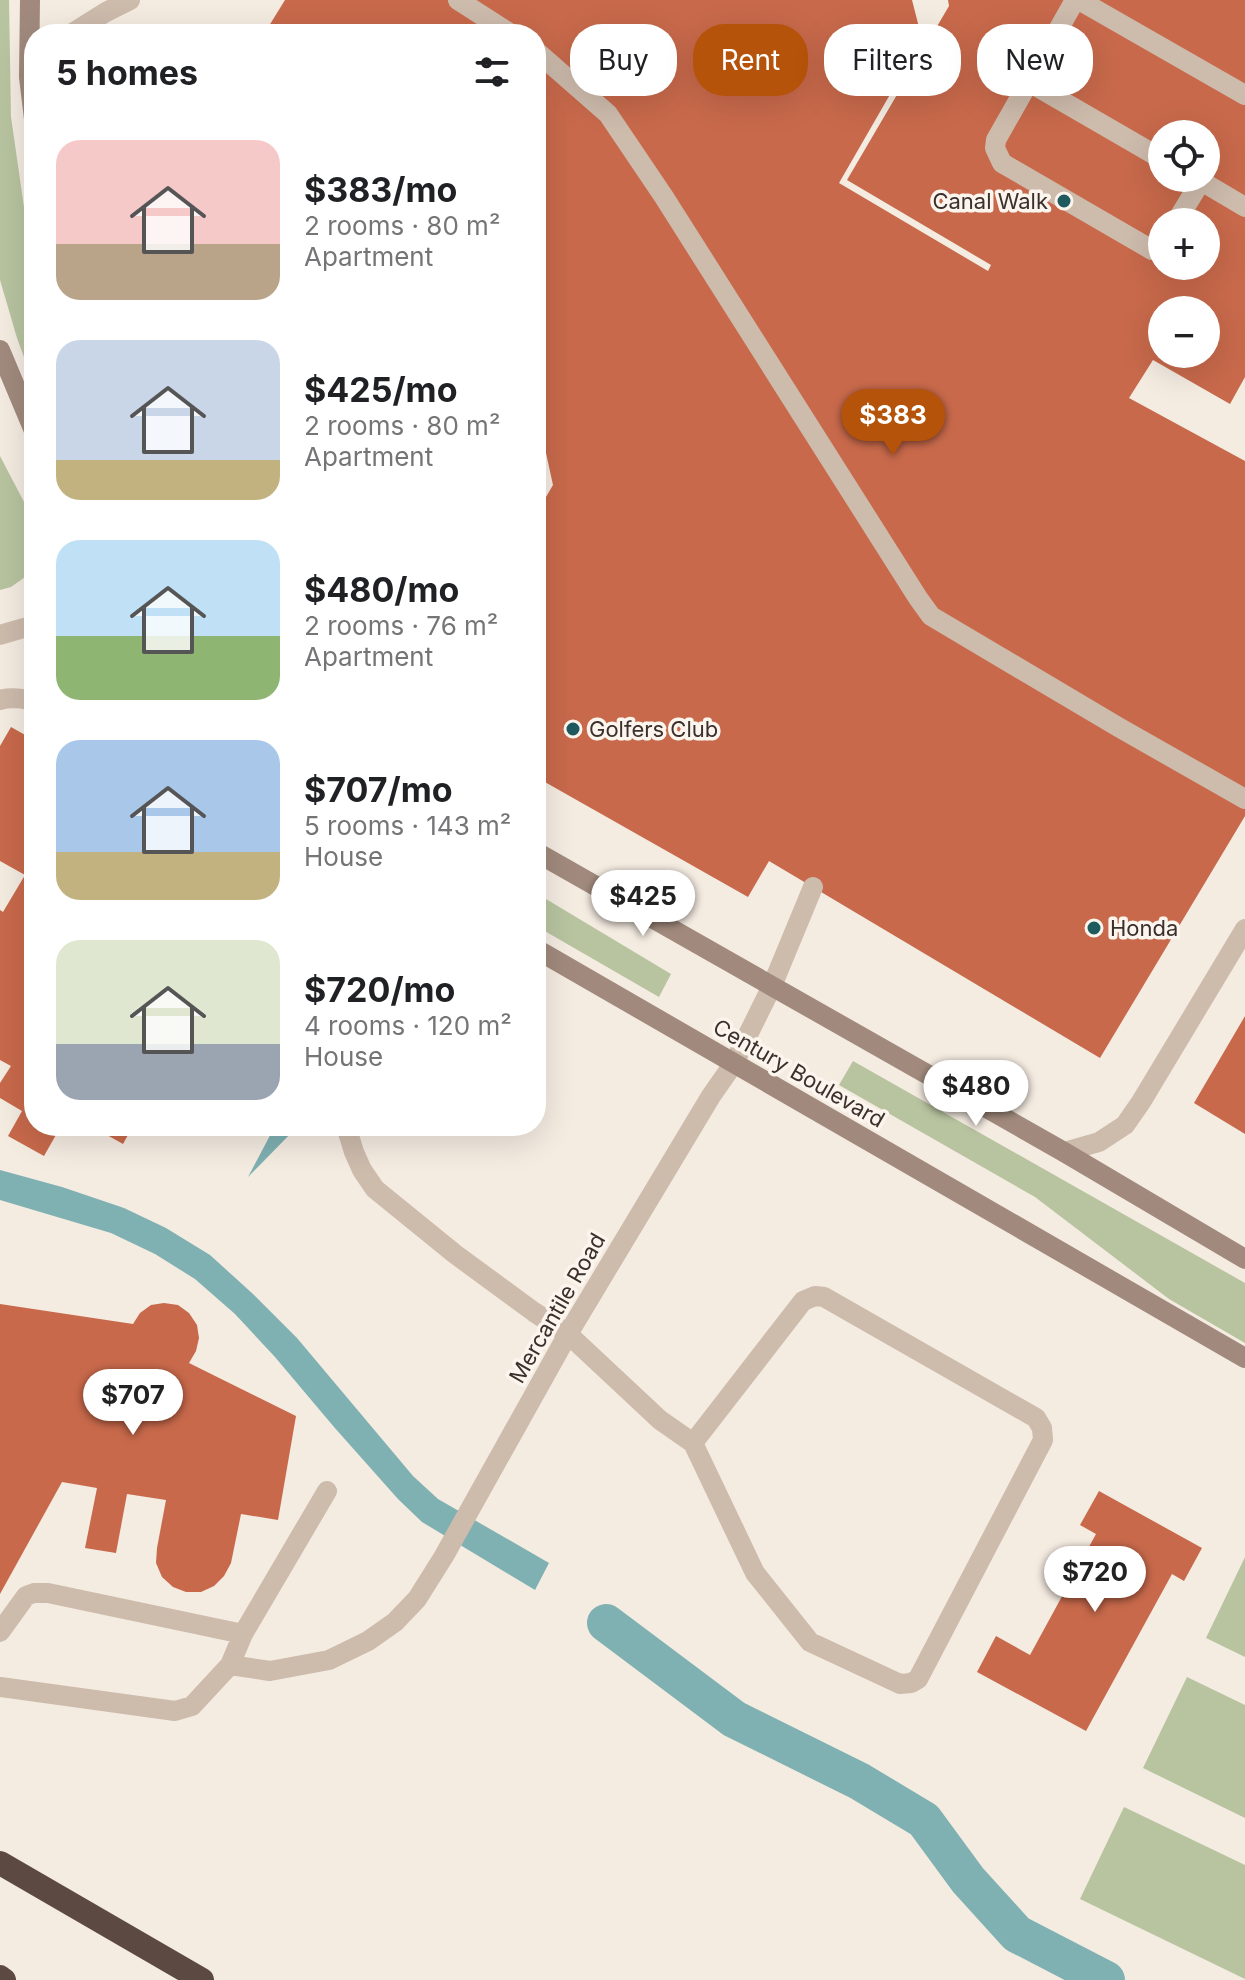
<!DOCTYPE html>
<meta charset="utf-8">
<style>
body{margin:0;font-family:Inter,sans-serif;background:#f2f2f2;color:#202124;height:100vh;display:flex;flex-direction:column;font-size:30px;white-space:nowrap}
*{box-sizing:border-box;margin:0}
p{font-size:26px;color:#757577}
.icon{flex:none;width:44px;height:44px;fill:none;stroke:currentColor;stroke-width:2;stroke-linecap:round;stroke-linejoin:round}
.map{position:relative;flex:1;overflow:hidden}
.drawer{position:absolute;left:24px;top:24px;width:522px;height:1112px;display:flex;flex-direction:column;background:#fff;border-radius:32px;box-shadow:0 8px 32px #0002}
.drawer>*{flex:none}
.top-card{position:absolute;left:570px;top:24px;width:554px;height:72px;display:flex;gap:16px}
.buttons{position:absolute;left:1148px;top:120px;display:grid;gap:16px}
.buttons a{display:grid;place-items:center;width:72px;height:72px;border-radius:50%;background:#fff;box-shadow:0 8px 32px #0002;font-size:40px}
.price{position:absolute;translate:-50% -68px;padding:0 18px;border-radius:28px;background:#fff;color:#222;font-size:26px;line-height:52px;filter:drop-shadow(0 2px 4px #0008)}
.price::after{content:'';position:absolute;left:50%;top:48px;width:24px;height:18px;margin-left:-12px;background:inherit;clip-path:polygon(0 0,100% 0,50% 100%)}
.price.selected{background:#b45309;color:#fff}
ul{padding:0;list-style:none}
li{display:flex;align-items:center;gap:24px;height:200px;padding:0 32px}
li span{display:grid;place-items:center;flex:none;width:224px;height:160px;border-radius:24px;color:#555}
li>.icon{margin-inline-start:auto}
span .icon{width:96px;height:96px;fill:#fffc;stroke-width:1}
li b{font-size:34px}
h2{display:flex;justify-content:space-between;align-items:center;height:96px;padding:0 32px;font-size:34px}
.pill{padding:0 28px;border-radius:32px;background:#fff;box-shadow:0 8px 32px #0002;font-size:28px;line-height:72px}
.pill.selected{background:#b45309;color:#fff}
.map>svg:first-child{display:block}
.green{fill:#b8c4a0}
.water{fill:#7fb0b2}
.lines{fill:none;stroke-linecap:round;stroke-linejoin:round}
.canal{stroke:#7fb0b2;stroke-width:38}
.building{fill:#c8694b;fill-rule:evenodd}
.lane{stroke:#cdbbac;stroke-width:20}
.secondary{stroke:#a18a7d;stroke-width:20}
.highway{stroke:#5c4a42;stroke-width:24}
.poi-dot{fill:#1f5a5e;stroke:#fbf5ee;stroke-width:3}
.labels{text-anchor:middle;stroke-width:7;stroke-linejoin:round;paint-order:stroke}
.poi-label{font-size:22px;fill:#3b302b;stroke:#fbf5ee;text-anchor:start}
.street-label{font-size:22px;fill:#3b302b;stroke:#fbf5ee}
</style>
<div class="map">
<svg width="1245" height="1980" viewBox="0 0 1245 1980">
<rect width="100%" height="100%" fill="#f4ebe1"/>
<path class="green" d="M0 0H9L11 117 29 242 34 261V385L17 338 0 280Z
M0 456 34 521V561L28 575 11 587 0 590Z
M536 893 671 974 659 997 536 926Z
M853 1061 1245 1283V1343L1169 1299 1035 1197 839 1085Z
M1245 1557V1657L1206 1638Z
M1187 1677 1245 1705V1818L1143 1768Z
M1124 1807 1245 1865V1979L1080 1899Z"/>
<path class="water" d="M275 1126H298L248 1177Z
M0 1170 62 1187 124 1208 166 1228 210 1255 253 1294 297 1338 413 1476 438 1499 549 1563 535 1590 422 1522 398 1499 334 1427 275 1357 235 1314 195 1279 155 1254 111 1233 0 1200Z"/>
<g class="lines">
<path class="canal" d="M606 1623 734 1719 859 1781 924 1820 968 1880 1017 1934 1106 1980"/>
</g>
<path class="building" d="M285 0H912L922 39 839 183 988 271 991 265 847 180 949 6 948 0H1245V377L1230 404 1153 360 1129 398 1245 461V816L1100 1058 769 861 748 897 536 777V514L553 485 546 453 536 447V34H264ZM1162 134H1206V178H1162ZM1162 222H1206V266H1162ZM1162 310H1206V354H1162Z
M159 24 177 34H153Z
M11 727 34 740V1126H61L44 1156 8 1136 22 1111 0 1098V1083L11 1066 0 1060V910L3 912 25 875 0 861V746Z
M1245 1016V1134L1194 1103Z
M91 1126H133L123 1144Z
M164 1303 178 1305 189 1313 197 1325 199 1338 196 1351 189 1363 296 1416 278 1520 241 1514 231 1563 224 1576 214 1586 201 1592H186L173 1587 162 1577 156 1563 157 1548 166 1500 127 1494 116 1553 85 1548 97 1488 62 1482 0 1594V1304L133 1324 140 1313 151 1305Z
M1099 1491 1202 1548 1184 1581 1172 1574 1086 1731 977 1672 996 1636 1030 1655 1096 1534 1080 1525Z"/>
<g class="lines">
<path class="lane" d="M458 0 511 34
M1075 0 996 140 995 148 1002 163 1152 250H1158L1162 245
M1079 0 1245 95
M71 34 106 12 130 0
M536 51 608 114 664 197 918 598 931 616 1120 728 1245 799
M1029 82 1162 159
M1196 178 1245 207
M1176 222 1201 181
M0 635 34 625
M0 700C9 697 25 698 34 702
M346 1126 354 1152 362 1170 375 1189 455 1254 534 1312 568 1334 660 1420 693 1443 755 1573 810 1642 900 1684 911 1683 918 1679 1043 1440 1042 1428 1036 1418 824 1297 815 1296 803 1301 693 1443
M1064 1152 1099 1142 1125 1125 1141 1102 1245 929
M0 1632 26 1596 34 1593H48L243 1634
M230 1665 270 1671 329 1660 368 1641 395 1622 417 1599 444 1556 568 1334 711 1096 734 1063 772 986 813 887
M0 1687 175 1711 192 1706 230 1665 243 1634 327 1491"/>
<path class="secondary" d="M30 0 29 77 34 119
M0 350 34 431
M536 852 1064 1152 1245 1259
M536 949 1245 1358"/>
<path class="highway" d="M0 1863 202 1980
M0 1977 4 1980"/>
</g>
<g class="poi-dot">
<circle cx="1064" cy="201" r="8"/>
<circle cx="573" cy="729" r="8"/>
<circle cx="1094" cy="928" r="8"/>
</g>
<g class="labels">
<g class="poi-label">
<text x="1048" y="209" text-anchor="end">Canal Walk</text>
<text x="589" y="737">Golfers Club</text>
<text x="1110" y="936">Honda</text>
</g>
<g class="street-label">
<text transform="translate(799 1073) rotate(30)" y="8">Century Boulevard</text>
<text transform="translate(557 1308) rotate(-60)" y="8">Mercantile Road</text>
</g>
</g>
</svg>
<div class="buttons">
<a><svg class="icon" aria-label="locate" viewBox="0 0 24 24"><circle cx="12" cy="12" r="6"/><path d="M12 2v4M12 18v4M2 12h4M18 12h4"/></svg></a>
<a>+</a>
<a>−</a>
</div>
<b class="price selected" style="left:893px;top:457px">$383</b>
<b class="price" style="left:643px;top:938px">$425</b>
<b class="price" style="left:976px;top:1128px">$480</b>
<b class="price" style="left:133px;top:1437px">$707</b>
<b class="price" style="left:1095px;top:1614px">$720</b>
<div class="top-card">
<a class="pill">Buy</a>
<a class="pill selected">Rent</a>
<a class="pill">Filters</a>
<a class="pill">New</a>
</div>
<section class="drawer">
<h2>5 homes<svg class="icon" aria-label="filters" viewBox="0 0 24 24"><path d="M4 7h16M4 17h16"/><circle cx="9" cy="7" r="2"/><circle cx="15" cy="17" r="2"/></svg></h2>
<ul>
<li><span style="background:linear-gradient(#f6c9c9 65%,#b9a48a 0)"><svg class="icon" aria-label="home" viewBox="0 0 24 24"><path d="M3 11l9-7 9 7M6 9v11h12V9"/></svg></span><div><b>$383/mo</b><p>2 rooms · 80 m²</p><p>Apartment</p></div></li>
<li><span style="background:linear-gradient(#c9d6e8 75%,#c2b280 0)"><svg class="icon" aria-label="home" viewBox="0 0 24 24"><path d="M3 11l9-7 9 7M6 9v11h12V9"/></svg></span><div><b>$425/mo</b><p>2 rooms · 80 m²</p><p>Apartment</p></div></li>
<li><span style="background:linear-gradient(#bfe0f5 60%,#8fb573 0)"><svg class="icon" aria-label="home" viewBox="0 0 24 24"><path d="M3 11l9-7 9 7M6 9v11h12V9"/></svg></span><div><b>$480/mo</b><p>2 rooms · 76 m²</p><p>Apartment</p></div></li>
<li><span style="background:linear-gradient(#a9c7e8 70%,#c2b280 0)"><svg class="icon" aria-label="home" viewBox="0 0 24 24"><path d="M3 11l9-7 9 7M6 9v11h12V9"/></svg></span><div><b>$707/mo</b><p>5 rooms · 143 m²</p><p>House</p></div></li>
<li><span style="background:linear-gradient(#dfe7d0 65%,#9aa5b1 0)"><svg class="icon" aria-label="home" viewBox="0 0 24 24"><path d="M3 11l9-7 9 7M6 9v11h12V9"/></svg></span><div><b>$720/mo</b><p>4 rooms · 120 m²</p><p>House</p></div></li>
</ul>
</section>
</div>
